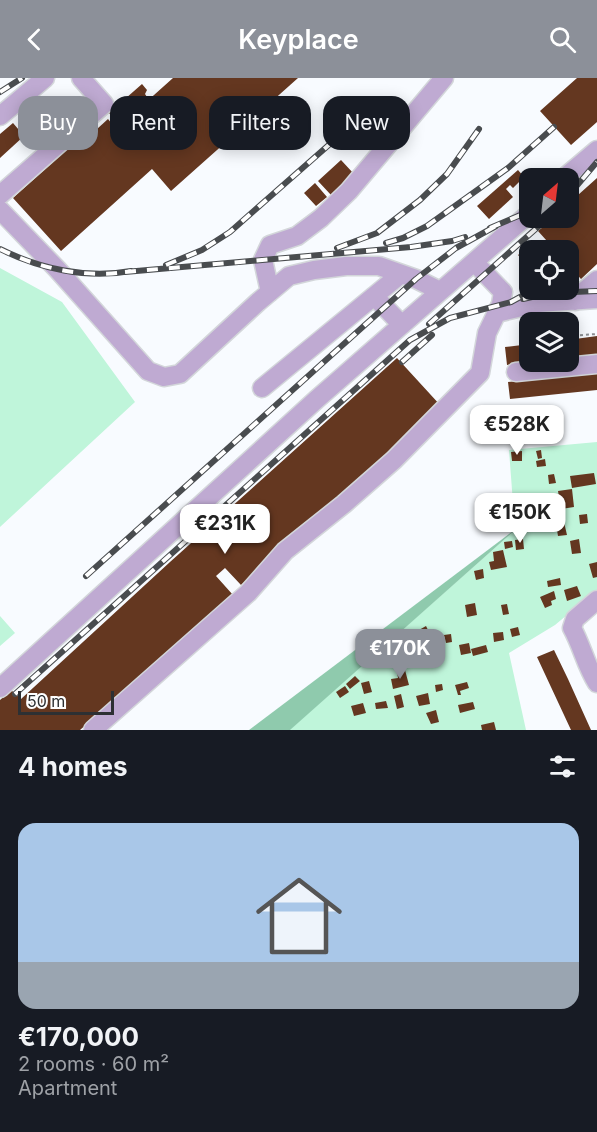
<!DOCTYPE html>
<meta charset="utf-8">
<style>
body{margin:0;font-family:Inter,sans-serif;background:#242831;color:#f1f3f6;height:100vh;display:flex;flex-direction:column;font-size:22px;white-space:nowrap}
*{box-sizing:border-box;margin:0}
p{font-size:20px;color:#9ea1a6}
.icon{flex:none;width:33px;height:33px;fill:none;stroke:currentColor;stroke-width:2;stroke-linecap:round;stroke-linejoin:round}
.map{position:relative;height:652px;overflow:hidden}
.side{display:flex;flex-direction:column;background:#171b24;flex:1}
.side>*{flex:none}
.guide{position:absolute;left:18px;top:18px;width:561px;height:54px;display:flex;gap:12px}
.needle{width:39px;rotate:28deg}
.tools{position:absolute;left:519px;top:90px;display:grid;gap:12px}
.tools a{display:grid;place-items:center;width:60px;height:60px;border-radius:12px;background:#171b24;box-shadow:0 3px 15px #0003;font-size:30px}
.scale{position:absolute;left:18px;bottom:15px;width:96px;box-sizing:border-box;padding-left:6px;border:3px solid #2d3033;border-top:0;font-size:16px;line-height:21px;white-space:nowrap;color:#2d3033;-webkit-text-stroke:4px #fff;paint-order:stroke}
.price{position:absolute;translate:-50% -51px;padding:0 14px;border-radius:12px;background:#fff;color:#222;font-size:20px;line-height:39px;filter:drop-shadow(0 2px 3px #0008)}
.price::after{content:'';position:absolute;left:50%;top:36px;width:18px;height:14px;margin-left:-9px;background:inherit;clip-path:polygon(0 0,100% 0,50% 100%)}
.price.selected{background:#8c9099;color:#fff}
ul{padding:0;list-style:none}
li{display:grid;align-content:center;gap:12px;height:318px;padding:0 18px}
li span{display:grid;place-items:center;height:186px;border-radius:18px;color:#555}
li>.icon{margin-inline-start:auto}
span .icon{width:108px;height:108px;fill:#fffc;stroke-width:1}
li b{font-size:26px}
h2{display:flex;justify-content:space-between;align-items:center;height:72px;padding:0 18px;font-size:26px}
.tag{padding:0 21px;border-radius:18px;background:#171b24;box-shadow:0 3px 15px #0003;font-size:21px;line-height:54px}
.tag.selected{background:#8c9099;color:#fff}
header{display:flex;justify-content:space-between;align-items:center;height:78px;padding:0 18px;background:#8c9099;color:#fff;font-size:27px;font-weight:600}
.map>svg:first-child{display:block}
.green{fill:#bff5da}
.forest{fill:#8fcaad}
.building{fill:#643720}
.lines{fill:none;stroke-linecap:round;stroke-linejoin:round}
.minor-casing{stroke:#d3d6da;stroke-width:21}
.path{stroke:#8c8f93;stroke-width:2;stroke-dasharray:3 3;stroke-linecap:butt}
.minor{stroke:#bfaad2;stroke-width:18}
.rail-casing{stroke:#494c4f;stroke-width:6}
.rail{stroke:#fff;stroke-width:4;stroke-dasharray:11;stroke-linecap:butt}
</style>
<header><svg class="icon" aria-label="back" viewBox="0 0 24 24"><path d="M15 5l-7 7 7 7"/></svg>Keyplace<svg class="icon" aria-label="search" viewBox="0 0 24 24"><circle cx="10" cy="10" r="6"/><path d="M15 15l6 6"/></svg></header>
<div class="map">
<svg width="597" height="652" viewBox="0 0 597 652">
<rect width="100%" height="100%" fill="#f8fbff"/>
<path class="green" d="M0 190 62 224 135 324 0 449Z
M597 364V512L555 547 509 575 526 652H289L515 452 509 372Z
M0 538 15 555 0 568Z"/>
<path class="forest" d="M515 452 290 652H249L513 453Z"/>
<path class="building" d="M173 0H298L171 113 152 91 61 173 13 120 72 67 75 71 108 41 116 51Z
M577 0H597V44L571 67 540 33Z
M142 6 147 12 145 16 147 19 118 45 109 35Z
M13 45 24 58 0 80V56Z
M341 82 354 96 331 117 318 103Z
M518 92 524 99 513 110 510 107 506 111 513 119 489 141 477 128Z
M597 100V186L581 201 568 187V172H555L538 153 554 140H568V126Z
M315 105 327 119 316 128 304 115Z
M534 164 541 172H530V190L518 177Z
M597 258V277L568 280V262Z
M530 266V284L507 287 505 269Z
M397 280 441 328 241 507 225 490 216 498 233 517 80 652H0V622L11 612 21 621 170 484Z
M597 295V312L510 321 508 304Z
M541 372 542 380 538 381 536 373Z
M522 373V383H512L511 374Z
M545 381 546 388 537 389 536 383Z
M594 395 596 406 572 410 570 398Z
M554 396 556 405 549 406 548 397Z
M572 411 574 429 561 431 558 413Z
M531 432H537V438L532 439Z
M587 436 588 445 580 446 579 437Z
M563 440 567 457 558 458 555 441Z
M523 461 524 471 516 472 515 462Z
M579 461 581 475 572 476 570 463Z
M512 463 513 469 505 471 504 464Z
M503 472 507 489 491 492 489 484 494 483 493 474Z
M597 484V499L593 500 589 486Z
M483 491 484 500 476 502 474 493Z
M560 500 561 507 548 509 547 503Z
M577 508 581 518 567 523 564 512Z
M554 513 556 521 551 523 552 527 545 530 540 519Z
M475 525 477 537 467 539 465 527Z
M507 526 509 536 503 537 501 527Z
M426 548 428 552 422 556 419 552Z
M518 549 520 557 512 559 510 551Z
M503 554 504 562 494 564 493 555Z
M451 556 452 564 446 565 444 557Z
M469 565 471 575 461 577 459 567Z
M486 567 488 574 473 578 471 571Z
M419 570 421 577 412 579 410 572Z
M554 572 568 601 591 652H571L537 579Z
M405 592 409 607 393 611 391 601 398 600 397 594Z
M355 598 360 603 350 611 346 606Z
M369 603 372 614 364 616 361 605Z
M467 604 469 610 460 613 461 617H458L455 607Z
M442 606 443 612 436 614 435 607Z
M345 608 349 614 340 620 336 614Z
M428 615 430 626 419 628 416 618Z
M401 616 404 629 397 631 394 618Z
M386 623 388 630 376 631 375 625Z
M473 624 475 631 460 635 458 627Z
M363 625 366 635 354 638 351 628Z
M436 632 439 644 431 646 426 635Z
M494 644 496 652H482L481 647Z"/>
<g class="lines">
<g class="minor-casing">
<path id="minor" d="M0 38 45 0
M564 100 597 72
M0 117 104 26 81 0
M0 132 57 191 148 293 164 299 180 296 258 224 289 198 314 192 346 188H379L416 201 440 213
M270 214 263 182 270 167 297 158 321 140 349 113 444 0
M374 218 402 247
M575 223 583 214 597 202
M497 235 538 225 597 221
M516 294 597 286
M262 310 401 196
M597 522 575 541 572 550C582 568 586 588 597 605
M0 610 317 321 530 135
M93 652 248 515 285 473 344 426 394 382 480 295 487 255 501 226 503 214 474 184"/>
</g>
<path class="path" d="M568 258 597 256"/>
<use href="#minor" class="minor"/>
<g class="rail-casing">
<path id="rail" d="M0 14 22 0
M568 118 597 84
M490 150 530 133
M386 165 403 160 427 148 508 90 554 49
M337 170 377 155 420 122 447 96 479 51
M0 171C40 191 87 201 131 193
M166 187 202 172 230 154 331 65
M125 194 411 169 452 163 465 159
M523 221 550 215 597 213
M429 246 548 140
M402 284 432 257
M86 498 416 201 456 170 496 148
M15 616 410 262 450 240 511 224 533 212"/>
</g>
<use href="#rail" class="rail"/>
</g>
</svg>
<div class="tools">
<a><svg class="needle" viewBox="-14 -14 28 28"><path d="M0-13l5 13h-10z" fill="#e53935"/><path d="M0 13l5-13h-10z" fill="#9ea1a6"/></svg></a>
<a><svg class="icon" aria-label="locate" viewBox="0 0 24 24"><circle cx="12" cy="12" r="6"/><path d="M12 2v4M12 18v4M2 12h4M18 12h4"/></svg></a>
<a><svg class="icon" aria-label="layers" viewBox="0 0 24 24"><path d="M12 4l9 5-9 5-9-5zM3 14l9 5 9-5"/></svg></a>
</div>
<div class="scale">50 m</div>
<b class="price" style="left:517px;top:378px">€528K</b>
<b class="price" style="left:520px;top:466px">€150K</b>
<b class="price" style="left:225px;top:477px">€231K</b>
<b class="price selected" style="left:400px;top:602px">€170K</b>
<div class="guide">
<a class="tag selected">Buy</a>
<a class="tag">Rent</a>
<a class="tag">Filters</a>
<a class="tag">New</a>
</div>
</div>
<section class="side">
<h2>4 homes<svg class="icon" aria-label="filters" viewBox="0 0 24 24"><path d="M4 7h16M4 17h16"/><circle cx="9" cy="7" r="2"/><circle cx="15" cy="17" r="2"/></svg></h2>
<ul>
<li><span style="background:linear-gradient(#a9c7e8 75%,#9aa5b1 0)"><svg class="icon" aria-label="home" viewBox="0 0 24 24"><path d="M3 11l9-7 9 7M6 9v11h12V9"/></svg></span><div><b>€170,000</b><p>2 rooms · 60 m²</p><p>Apartment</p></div></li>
</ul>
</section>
